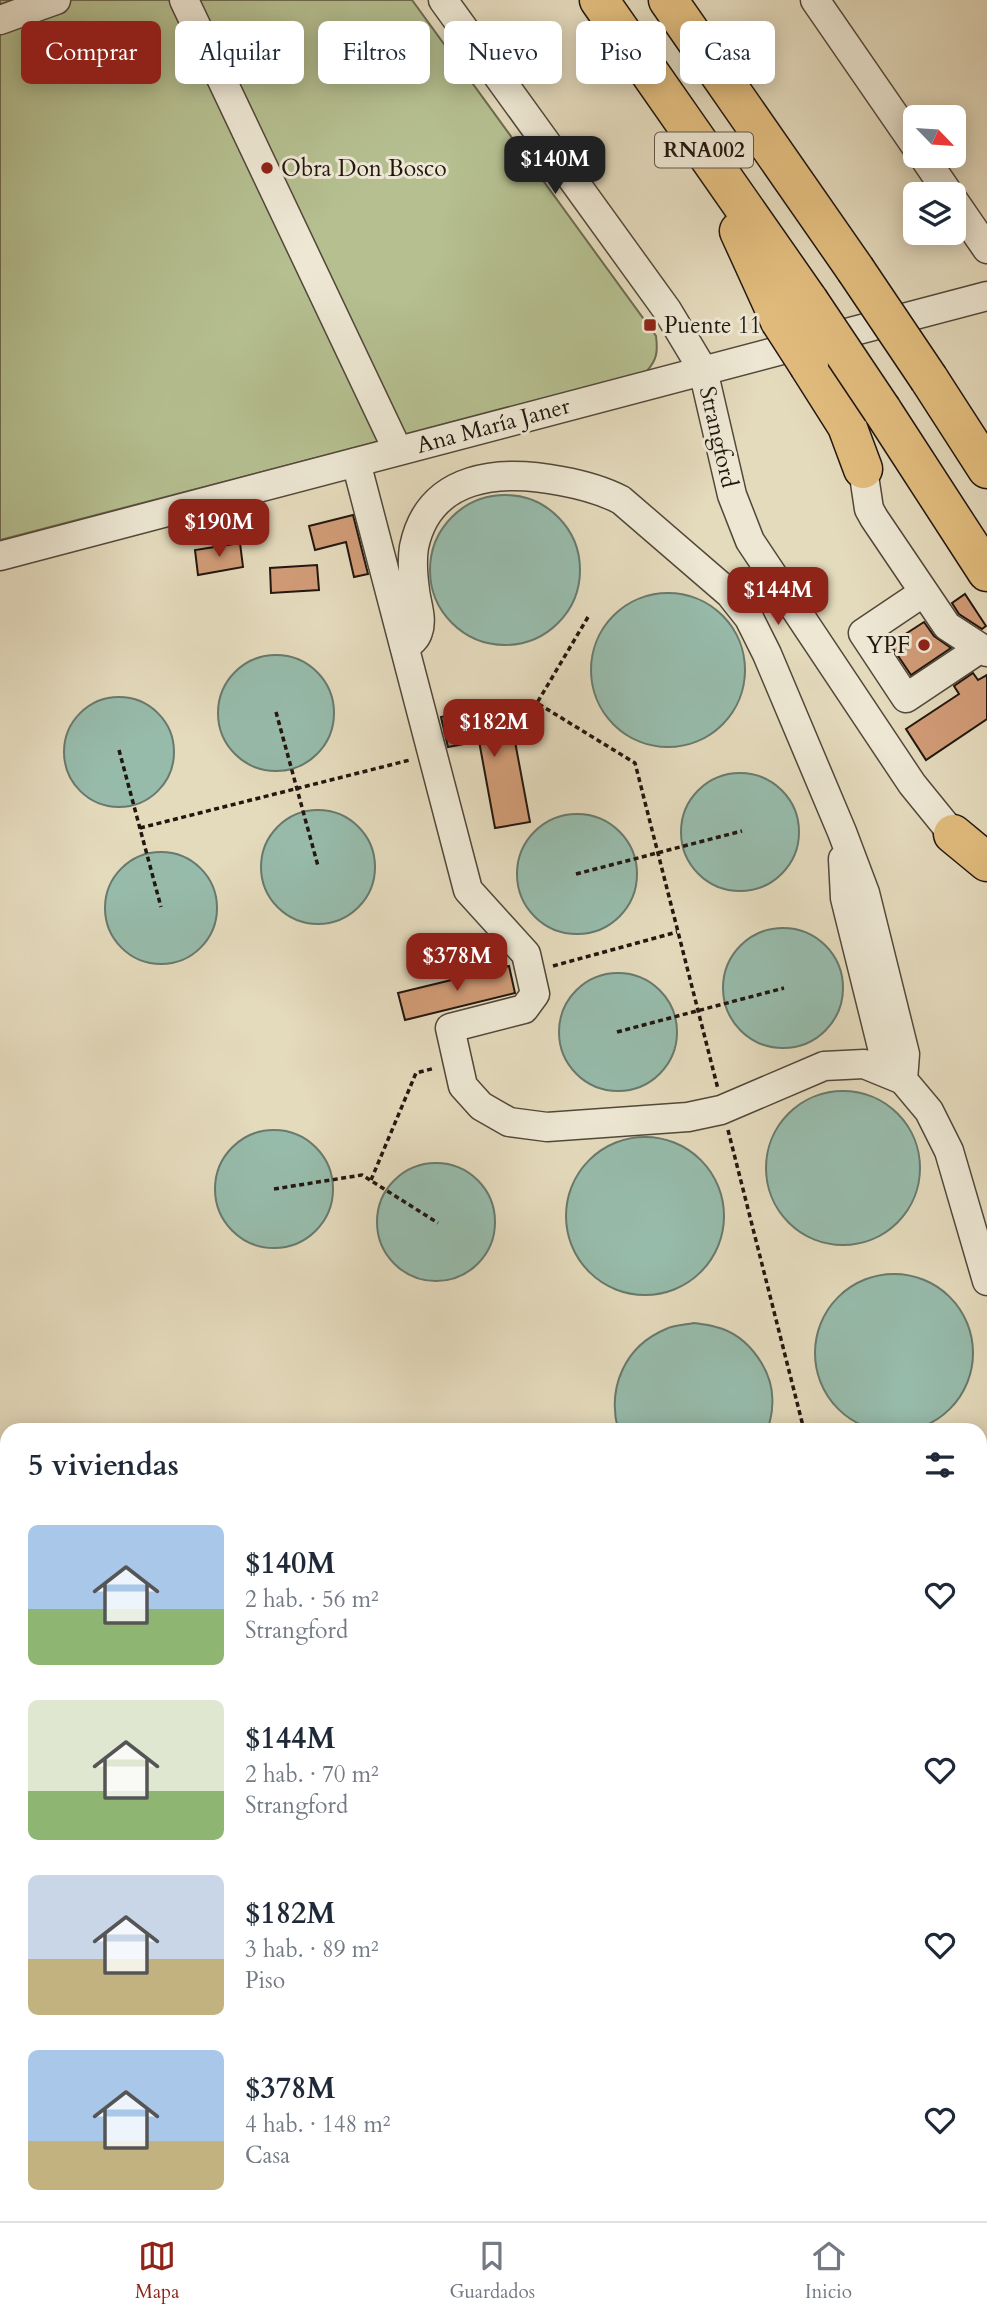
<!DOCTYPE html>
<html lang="es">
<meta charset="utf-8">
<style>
body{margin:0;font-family:Cardo,serif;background:#f6f6f7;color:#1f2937;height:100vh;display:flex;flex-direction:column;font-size:26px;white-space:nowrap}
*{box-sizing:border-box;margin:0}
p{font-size:23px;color:#747a83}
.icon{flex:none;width:38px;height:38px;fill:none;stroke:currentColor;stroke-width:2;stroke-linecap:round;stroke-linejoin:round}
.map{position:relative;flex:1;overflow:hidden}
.side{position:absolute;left:0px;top:1423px;width:987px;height:800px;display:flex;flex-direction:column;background:#fff;border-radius:21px 21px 0 0;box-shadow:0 4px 18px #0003}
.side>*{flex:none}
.guide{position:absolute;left:21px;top:21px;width:945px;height:63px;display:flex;gap:14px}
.needle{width:46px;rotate:115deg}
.tools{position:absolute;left:903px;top:105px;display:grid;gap:14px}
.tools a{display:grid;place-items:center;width:63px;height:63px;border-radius:10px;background:#fff;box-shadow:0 4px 18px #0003;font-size:35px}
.price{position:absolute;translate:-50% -60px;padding:0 16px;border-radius:14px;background:#8f2418;color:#fff;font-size:23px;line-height:46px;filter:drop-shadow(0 2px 4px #0008)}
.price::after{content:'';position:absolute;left:50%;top:42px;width:21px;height:16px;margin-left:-10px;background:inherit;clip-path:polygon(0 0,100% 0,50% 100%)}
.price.current{background:#222;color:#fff}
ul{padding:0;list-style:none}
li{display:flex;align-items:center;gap:21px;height:175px;padding:0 28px}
li span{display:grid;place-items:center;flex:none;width:196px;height:140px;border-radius:10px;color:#555}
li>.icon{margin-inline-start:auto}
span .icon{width:84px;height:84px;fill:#fffc;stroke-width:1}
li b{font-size:30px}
h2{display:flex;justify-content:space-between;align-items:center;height:84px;padding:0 28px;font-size:30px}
.tag{padding:0 24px;border-radius:10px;background:#fff;box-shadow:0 4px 18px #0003;font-size:24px;line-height:63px}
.tag.current{background:#8f2418;color:#fff}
.dock{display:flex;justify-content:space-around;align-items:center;height:98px;border-top:2px solid #e0e1e3;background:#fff;font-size:19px;color:#747a83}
.dock a{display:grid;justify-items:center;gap:4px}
.dock .current{color:#8f2418}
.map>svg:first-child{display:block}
.green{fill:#b5bf90;stroke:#6c6b50;stroke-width:2}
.water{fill:#97bbab;stroke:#68796d;stroke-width:2}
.building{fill:#d09b76;stroke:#22170f;stroke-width:2}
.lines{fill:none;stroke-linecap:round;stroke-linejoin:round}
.minor-casing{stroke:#52483a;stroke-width:31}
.highway-casing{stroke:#22170f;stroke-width:41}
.path{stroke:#22170f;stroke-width:3.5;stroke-dasharray:5 3.5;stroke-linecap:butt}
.minor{stroke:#ede7d3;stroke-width:28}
.highway{stroke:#e2bd7e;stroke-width:38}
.rail-casing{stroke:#22170f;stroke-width:8}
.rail{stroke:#ede7d3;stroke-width:5;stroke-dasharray:16;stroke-linecap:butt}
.highway-bridge-casing{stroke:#22170f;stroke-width:41;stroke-linecap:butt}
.highway-bridge{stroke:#e2bd7e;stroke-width:38}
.poi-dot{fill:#8f2418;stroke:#ede7d3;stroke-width:2.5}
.labels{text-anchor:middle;stroke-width:6;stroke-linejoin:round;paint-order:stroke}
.shield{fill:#ede7d3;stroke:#5f554a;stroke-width:2}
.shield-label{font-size:21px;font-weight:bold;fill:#22170f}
.poi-label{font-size:23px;fill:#22170f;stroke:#ede7d3;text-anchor:start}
.street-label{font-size:23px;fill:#22170f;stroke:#ede7d3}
</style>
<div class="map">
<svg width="987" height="2221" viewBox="0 0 987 2221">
<rect width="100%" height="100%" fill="#e4dabc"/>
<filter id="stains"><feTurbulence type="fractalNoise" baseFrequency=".00286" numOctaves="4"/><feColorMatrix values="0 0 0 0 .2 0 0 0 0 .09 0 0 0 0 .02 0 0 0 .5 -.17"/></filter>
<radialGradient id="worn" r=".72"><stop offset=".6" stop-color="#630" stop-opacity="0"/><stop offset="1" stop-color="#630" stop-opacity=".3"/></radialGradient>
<path class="green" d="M0 0H412L656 336C658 352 657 360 646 372L0 540Z"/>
<path class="water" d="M430 570a75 75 0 1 1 150 0a75 75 0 1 1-150 0Z
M591 670a77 77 0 1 1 154 0a77 77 0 1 1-154 0Z
M218 713a58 58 0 1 1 116 0a58 58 0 1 1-116 0Z
M64 752a55 55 0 1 1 110 0a55 55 0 1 1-110 0Z
M681 832a59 59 0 1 1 118 0a59 59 0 1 1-118 0Z
M261 867a57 57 0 1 1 114 0a57 57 0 1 1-114 0Z
M517 874a60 60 0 1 1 120 0a60 60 0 1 1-120 0Z
M105 908a56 56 0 1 1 112 0a56 56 0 1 1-112 0Z
M723 988a60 60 0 1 1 120 0a60 60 0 1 1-120 0Z
M559 1032a59 59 0 1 1 118 0a59 59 0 1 1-118 0Z
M766 1168a77 77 0 1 1 154 0a77 77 0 1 1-154 0Z
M215 1189a59 59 0 1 1 118 0a59 59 0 1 1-118 0Z
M566 1216a79 79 0 1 1 158 0a79 79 0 1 1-158 0Z
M377 1222a59 59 0 1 1 118 0a59 59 0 1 1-118 0Z
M815 1353a79 79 0 1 1 158 0a79 79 0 1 1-158 0Z
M694 1323C701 1324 709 1325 716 1327 749 1335 776 1373 772 1408 772 1415 769 1423 768 1430H618C607 1387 625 1346 666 1329 674 1325 685 1325 694 1323Z
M987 1730V1802L980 1791V1743Z
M7 1996V2052C0 2040 0 2008 7 1996Z
M0 2142 7 2150V2196L0 2203Z"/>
<path class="building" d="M353 515 368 574 354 577 346 542 315 550 309 526Z
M240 543 243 567 198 575 195 550Z
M317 565 319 590 271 593 270 568Z
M965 594 986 626 982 629 959 614 952 603Z
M924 622 934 636 951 648 911 675 890 644Z
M973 673 978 680 987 675V719L926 760 906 729 959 694 954 686Z
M508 704 530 822 495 828 479 741 448 747 441 717Z
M509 966 515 993 405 1020 398 993Z"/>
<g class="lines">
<g class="minor-casing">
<path id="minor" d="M184 0 398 451
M443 0 667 310 703 370 732 495 750 541 912 784 964 848
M815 0 915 145
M0 20 56 0
M923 156 949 194
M954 201 987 249
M356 462 468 890 526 954 535 994 524 1009 450 1028 463 1086 481 1106 509 1122 547 1127 688 1117 721 1110 824 1066 864 1064 903 1080 929 1111 949 1151 987 1281
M863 469 869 509 874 518 947 626 987 652
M0 556 987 296
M924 592 863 633 906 698 981 648
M405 647C410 643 416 639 418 632 423 619 416 602 415 590 413 576 412 560 414 547 429 474 501 469 561 481 583 485 602 490 621 500L730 594 749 618 767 654 842 832 865 893 905 1054 903 1080
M843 859 845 898 885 1059 903 1080
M980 1461 987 1458
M0 1683 7 1685
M0 1876 7 1874
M980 1937 987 1935
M0 1961 7 1959
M42 2221 61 2216
M384 2221 386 2216"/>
</g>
<g class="highway-casing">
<path id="highway" d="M599 0 809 301
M668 0 855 269
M739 231 780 321
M809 366 847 426 863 469
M929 379 987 469
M882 410 987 572
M953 834 987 862"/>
</g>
<path class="path" d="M588 617 537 703 635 763 718 1089
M276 712 318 866
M119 750 161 907
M140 828 410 760
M576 874 742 831
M553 966 677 932
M617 1032 784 988
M728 1130 804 1430
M371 1180 416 1073 435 1068
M274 1189 362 1175 438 1223"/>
<use href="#minor" class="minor"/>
<use href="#highway" class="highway"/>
<g class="rail-casing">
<path id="rail" d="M980 2211 987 2208
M957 2221 970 2216"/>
</g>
<use href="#rail" class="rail"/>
<g class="highway-bridge-casing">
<path id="highway-bridge" d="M855 269 929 379
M809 301 882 410
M780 321 809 366"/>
</g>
<use href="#highway-bridge" class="highway-bridge"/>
</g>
<g class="poi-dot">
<circle cx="267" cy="168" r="7"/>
<rect x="643" y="318" width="14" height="14" rx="3.5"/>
<circle cx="924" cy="645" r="7"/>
</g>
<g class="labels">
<rect class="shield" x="655" y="132.5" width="98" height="35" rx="5"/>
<g class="shield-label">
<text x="704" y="157">RNA002</text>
</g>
<g class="poi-label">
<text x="281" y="176">Obra Don Bosco</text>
<text x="664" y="333">Puente 11</text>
<text x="910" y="653" text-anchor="end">YPF</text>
</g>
<g class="street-label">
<text transform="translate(493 425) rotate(-15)" y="8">Ana María Janer</text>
<text transform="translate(719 437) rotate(77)" y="8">Strangford</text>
</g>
</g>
<rect width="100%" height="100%" filter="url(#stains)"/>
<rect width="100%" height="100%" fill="url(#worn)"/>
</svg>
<div class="tools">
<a><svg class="needle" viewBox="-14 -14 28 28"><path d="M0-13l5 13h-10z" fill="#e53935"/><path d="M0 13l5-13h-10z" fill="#747a83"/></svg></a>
<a><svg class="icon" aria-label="layers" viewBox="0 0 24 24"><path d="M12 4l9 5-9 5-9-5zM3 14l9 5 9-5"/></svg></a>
</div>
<b class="price current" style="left:555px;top:196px">$140M</b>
<b class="price" style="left:219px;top:559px">$190M</b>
<b class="price" style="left:778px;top:627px">$144M</b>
<b class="price" style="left:494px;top:759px">$182M</b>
<b class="price" style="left:457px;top:993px">$378M</b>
<div class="guide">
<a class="tag current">Comprar</a>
<a class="tag">Alquilar</a>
<a class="tag">Filtros</a>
<a class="tag">Nuevo</a>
<a class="tag">Piso</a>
<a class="tag">Casa</a>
</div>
<section class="side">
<h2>5 viviendas<svg class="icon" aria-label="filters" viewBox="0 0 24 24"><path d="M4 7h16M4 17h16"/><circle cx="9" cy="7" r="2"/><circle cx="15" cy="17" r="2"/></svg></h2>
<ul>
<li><span style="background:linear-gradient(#a9c7e8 60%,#8fb573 0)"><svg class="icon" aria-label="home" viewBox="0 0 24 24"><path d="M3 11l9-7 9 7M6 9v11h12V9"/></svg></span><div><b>$140M</b><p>2 hab. · 56 m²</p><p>Strangford</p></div><svg class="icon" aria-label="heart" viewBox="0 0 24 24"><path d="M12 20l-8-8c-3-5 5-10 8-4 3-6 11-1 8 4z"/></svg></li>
<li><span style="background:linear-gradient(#dfe7d0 65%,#8fb573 0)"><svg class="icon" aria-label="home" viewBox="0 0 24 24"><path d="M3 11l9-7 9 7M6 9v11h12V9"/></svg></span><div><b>$144M</b><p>2 hab. · 70 m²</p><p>Strangford</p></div><svg class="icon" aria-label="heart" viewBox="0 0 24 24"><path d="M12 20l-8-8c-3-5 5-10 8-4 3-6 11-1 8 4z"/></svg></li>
<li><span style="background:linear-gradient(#c9d6e8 60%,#c2b280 0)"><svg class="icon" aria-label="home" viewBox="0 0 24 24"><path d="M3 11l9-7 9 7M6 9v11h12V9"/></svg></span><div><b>$182M</b><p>3 hab. · 89 m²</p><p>Piso</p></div><svg class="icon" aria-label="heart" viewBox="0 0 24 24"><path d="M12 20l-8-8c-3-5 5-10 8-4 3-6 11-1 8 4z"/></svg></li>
<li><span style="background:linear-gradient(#a9c7e8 65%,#c2b280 0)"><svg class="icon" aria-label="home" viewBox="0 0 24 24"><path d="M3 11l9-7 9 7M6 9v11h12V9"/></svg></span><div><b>$378M</b><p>4 hab. · 148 m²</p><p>Casa</p></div><svg class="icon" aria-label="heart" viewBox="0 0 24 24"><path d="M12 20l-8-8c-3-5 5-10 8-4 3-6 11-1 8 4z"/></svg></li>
</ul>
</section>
</div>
<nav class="dock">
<a class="current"><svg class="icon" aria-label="map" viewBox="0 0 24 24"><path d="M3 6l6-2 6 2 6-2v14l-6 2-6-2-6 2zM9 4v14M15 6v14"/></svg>Mapa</a>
<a><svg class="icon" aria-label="saved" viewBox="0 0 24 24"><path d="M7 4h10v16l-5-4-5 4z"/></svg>Guardados</a>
<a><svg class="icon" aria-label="home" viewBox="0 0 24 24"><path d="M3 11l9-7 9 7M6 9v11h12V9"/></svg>Inicio</a>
</nav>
